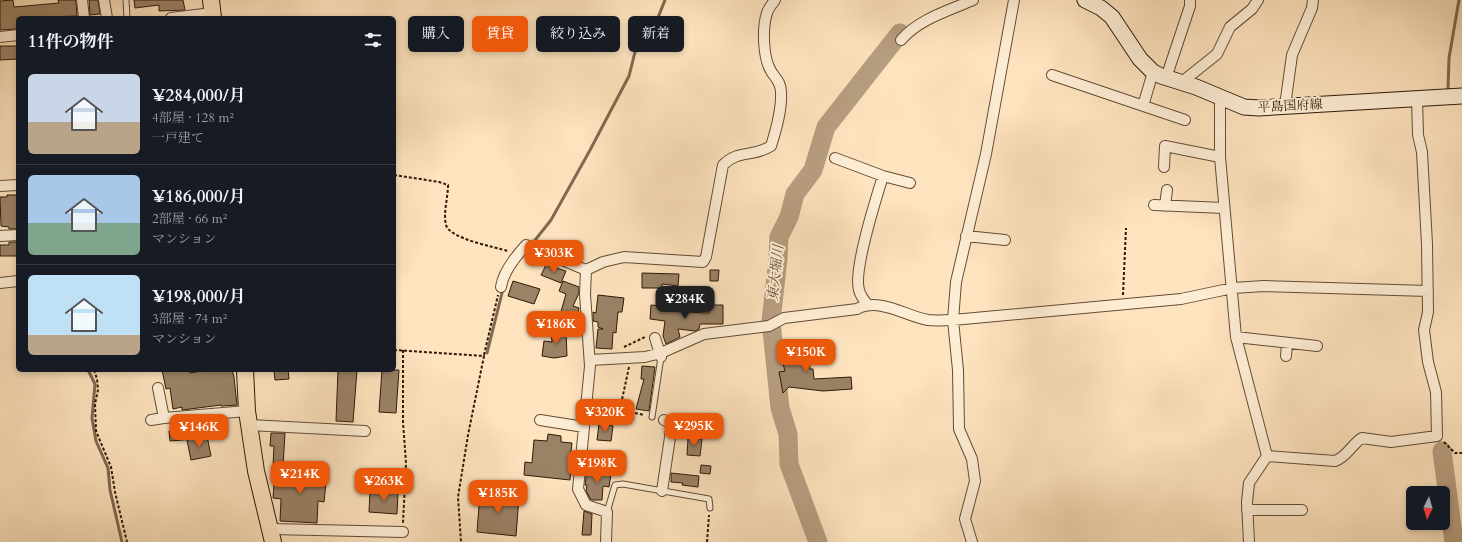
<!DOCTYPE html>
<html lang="ja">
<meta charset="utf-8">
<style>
body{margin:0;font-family:Cardo,"Noto Serif JP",serif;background:#242831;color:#f1f3f6;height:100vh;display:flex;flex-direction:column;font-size:15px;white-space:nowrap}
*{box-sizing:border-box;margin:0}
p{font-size:13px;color:#9ea1a6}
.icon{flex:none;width:22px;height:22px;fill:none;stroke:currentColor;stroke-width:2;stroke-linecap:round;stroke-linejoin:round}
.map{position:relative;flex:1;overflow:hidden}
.drawer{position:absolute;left:16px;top:16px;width:380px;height:356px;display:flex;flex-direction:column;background:#171b24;border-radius:6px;box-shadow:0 2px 6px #0003}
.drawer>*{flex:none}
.top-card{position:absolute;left:408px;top:16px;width:380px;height:36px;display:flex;gap:8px}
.needle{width:26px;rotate:185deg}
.fabs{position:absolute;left:1406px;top:486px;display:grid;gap:8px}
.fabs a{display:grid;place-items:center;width:44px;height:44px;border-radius:6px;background:#171b24;box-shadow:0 2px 6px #0003;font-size:20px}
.price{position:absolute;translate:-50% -34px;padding:0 9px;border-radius:8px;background:#ea580c;color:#fff;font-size:13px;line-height:26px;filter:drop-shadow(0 1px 2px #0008)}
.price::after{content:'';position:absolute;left:50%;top:24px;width:12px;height:9px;margin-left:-6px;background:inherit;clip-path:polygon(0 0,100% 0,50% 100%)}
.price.selected{background:#222;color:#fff}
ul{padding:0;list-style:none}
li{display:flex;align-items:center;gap:12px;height:100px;padding:0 12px}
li+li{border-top:1px solid #363941}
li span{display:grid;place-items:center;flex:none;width:112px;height:80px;border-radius:6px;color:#555}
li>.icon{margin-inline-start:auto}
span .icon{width:48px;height:48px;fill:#fffc;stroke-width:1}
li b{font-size:17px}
h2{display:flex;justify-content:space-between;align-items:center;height:48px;padding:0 12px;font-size:17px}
.tag{padding:0 14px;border-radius:6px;background:#171b24;box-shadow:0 2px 6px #0003;font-size:14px;line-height:36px}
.tag.selected{background:#ea580c;color:#fff}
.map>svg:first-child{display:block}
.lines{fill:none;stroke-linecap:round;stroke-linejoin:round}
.stream{stroke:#806950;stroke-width:3}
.river{stroke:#b79e80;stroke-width:19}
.building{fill:#9a8266;stroke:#2e1907}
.lane-casing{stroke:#624c35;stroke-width:7}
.street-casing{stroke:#624c35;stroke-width:12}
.secondary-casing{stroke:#2e1907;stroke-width:17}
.primary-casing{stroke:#2e1907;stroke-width:18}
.path{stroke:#2e1907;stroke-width:2;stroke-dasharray:3 2;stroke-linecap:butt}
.lane{stroke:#feedd5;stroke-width:5}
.street{stroke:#feedd5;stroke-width:10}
.secondary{stroke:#feedd5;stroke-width:15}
.primary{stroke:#fde3be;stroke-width:16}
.labels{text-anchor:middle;stroke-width:4;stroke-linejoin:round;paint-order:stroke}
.street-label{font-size:13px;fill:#2e1907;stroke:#feedd5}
.water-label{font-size:14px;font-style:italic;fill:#654e37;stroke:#feedd5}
</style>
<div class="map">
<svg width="1462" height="542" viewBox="0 0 1462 542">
<rect width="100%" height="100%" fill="#fde3be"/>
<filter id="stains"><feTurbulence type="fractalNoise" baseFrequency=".005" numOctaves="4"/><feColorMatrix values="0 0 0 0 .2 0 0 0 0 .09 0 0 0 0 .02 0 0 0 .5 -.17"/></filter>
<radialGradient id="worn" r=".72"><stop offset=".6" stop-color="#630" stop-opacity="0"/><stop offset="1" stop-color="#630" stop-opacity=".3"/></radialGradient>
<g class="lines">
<path class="stream" d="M1448 89 1449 58 1459 0
M532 244 551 220 589 152 629 76 635 52 649 34 657 20 665 0
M487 353 503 289
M88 370 95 384 92 418 96 441 108 468 110 490 122 542"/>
<path class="river" d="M1442 451 1454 542
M818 542 789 464 788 434 780 408 771 321 778 259 779 237 789 217 795 194 813 170 826 127 900 33"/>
</g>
<path class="building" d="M13 0 14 7 59 3 58 0H76L77 16 17 18V29L0 30V1Z
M89 0H98L100 14 90 15Z
M134 0H183L185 10 159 11V5L135 8Z
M0 46H18V59L0 60Z
M7 195H18V229H9V227L1 226 0 197H7Z
M9 242H18V256H0V245H9Z
M546 265 566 271 561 283 541 275Z
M710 270H719L718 281H710Z
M642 273 679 274 678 286 662 284V288H642Z
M513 281 540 289 534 304 508 296Z
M563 281 579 287V293L573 306 579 308 576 320 560 315 566 294 559 291Z
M598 295 624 298 622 312H618L616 333 613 332 612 349 596 348 598 329H603L598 327V322L593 321V312L596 313Z
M651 305 662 306 661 311 709 313V305H723V324H700L699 329 695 331 678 329 680 337 666 344 663 336 665 321 650 319Z
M566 330 567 356 554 358 542 356 544 341 552 342 551 331Z
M809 347 810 369H813L814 379 851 377 852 389 823 391 789 387 783 393 779 372 785 371 779 348Z
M642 366 655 367 649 411 636 409 644 379H641Z
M162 370H190V373L206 370H232L234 377 237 405 221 406V405L182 410V407L173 409 170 388 166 389Z
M288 370 289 379 275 380 274 371Z
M338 370H357L353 422 336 421Z
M382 370H399L396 413 379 412Z
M195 422 194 439 170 441 169 431 186 429 187 423Z
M599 424 613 426 611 441 597 440Z
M271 433H285L283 467 273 466 274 446H270Z
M548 434 561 436V442L572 443 569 467H571L570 480 524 475 525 462 532 463 534 440 547 441Z
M207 436 211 456 191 460 187 440Z
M688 438 702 439 700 456 687 455Z
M701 465 711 466 710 474 700 473Z
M280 470 327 473 324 502 318 501 317 523 280 521 281 499 273 498 274 485H279Z
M587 471 611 474 609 487 603 486 602 500H591L586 491 587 485H585Z
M671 473 699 476 698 487 682 485 683 483 671 482Z
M370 491 398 493 397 514 369 512Z
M480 493 519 497 516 536 477 532Z
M584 511 592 514 591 535H582Z"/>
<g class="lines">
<g class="lane-casing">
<path id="lane" d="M126 0 127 18
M652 417 661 357
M607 512 615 485 623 484 709 499 710 508"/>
</g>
<g class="street-casing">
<path id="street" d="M82 0 84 18
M104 0 107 18
M171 18 212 13
M0 37 18 35
M901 40C919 19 948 11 973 0
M1052 75 1185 120
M1166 78 1190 6V0
M1182 82 1217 54 1230 27 1252 9 1258 0
M1220 96V157L1236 337 1267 456 1249 483 1247 502 1249 542
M1143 106 1153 72
M1285 106 1292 55 1312 8 1313 0
M835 158 883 176 910 183
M1164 167 1165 146 1220 157
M0 186 18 185
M1154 205 1224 208
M1165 206 1167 190
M0 236 18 235
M966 236 1005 240
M0 283 18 281
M501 287C503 272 516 256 526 245L586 270
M867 304C864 300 860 295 859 290 853 270 876 199 883 176
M1236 337 1317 346
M655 338 661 357
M1286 356 1287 343
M590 360 645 357 661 353 704 334 769 326 784 318 857 309C880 297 905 316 928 320 936 321 945 320 953 320L1181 299 1233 288 1264 286 1428 291
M164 418 247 411
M151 420 164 418 158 388
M540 420 584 427
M249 425 365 431
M1267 456 1335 461C1347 457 1352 444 1362 438L1391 442 1437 436 1436 392 1428 362 1424 330 1428 312 1427 244 1422 152 1418 135 1417 98
M662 491 672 424 664 420
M1247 510H1302
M271 529 403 532
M606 542 607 512 586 505 578 489 590 366 585 294 586 270 603 262 624 257 703 262 706 257 723 165C739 149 752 158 771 146 776 130 782 110 781 92 781 82 775 78 771 71 763 58 762 28 767 13 768 9 772 4 775 0
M972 542 965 519 975 481 972 459 959 429 958 370 953 320 956 282 986 154 1014 0"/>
</g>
<g class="secondary-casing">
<path id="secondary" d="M1085 0 1101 8 1112 17 1140 59 1153 72 1161 76 1196 87 1244 107 1259 108 1462 96"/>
</g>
<g class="primary-casing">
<path id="primary" d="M211 0 213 18
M245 370 247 411 256 471 273 542"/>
</g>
<path class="path" d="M394 175 439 182 448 185C448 198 443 213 446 225 450 239 495 247 508 251
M1123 295 1126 228
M624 347 645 337
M394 350 484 356 468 435 458 497 461 542
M403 350V422L406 463 403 523
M484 355 498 295
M94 370 97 379 98 390 95 404 96 431 111 467 115 492 127 542
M596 404 644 415
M620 409 629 367
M1444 442 1455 453H1462
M707 542 709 515"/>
<use href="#lane" class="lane"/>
<use href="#street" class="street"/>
<use href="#secondary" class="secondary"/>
<use href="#primary" class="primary"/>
</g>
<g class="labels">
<g class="street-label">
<text transform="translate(1290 105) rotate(-3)" y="5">平島国府線</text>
</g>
<g class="water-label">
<text transform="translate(775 273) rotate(-84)" y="5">東大堀川</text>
</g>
</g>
<rect width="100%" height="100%" filter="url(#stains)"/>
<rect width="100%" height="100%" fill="url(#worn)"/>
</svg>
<div class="fabs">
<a><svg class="needle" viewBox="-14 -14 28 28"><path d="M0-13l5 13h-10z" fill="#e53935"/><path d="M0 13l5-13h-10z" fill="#9ea1a6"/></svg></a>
</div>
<b class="price" style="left:554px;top:274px">¥303K</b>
<b class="price selected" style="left:685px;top:320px">¥284K</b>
<b class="price" style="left:556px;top:345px">¥186K</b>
<b class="price" style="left:806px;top:373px">¥150K</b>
<b class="price" style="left:605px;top:433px">¥320K</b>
<b class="price" style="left:694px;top:447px">¥295K</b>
<b class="price" style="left:199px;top:448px">¥146K</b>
<b class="price" style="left:597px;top:484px">¥198K</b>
<b class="price" style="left:300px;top:495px">¥214K</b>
<b class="price" style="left:384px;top:502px">¥263K</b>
<b class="price" style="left:498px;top:514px">¥185K</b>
<div class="top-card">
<a class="tag">購入</a>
<a class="tag selected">賃貸</a>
<a class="tag">絞り込み</a>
<a class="tag">新着</a>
</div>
<section class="drawer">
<h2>11件の物件<svg class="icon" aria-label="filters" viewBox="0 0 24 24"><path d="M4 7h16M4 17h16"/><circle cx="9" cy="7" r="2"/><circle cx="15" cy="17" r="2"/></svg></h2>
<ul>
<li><span style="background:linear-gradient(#c9d6e8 60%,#b9a48a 0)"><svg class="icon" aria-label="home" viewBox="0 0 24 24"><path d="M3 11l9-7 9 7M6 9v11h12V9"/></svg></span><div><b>¥284,000/月</b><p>4部屋 · 128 m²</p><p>一戸建て</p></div></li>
<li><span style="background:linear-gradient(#a9c7e8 60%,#7fa58c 0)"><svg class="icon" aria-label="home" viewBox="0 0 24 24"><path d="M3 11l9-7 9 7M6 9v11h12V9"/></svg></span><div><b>¥186,000/月</b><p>2部屋 · 66 m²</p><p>マンション</p></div></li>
<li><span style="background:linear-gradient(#bfe0f5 75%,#b9a48a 0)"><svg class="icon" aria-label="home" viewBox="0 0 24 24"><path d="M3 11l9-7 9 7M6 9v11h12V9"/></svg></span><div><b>¥198,000/月</b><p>3部屋 · 74 m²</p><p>マンション</p></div></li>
</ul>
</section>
</div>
